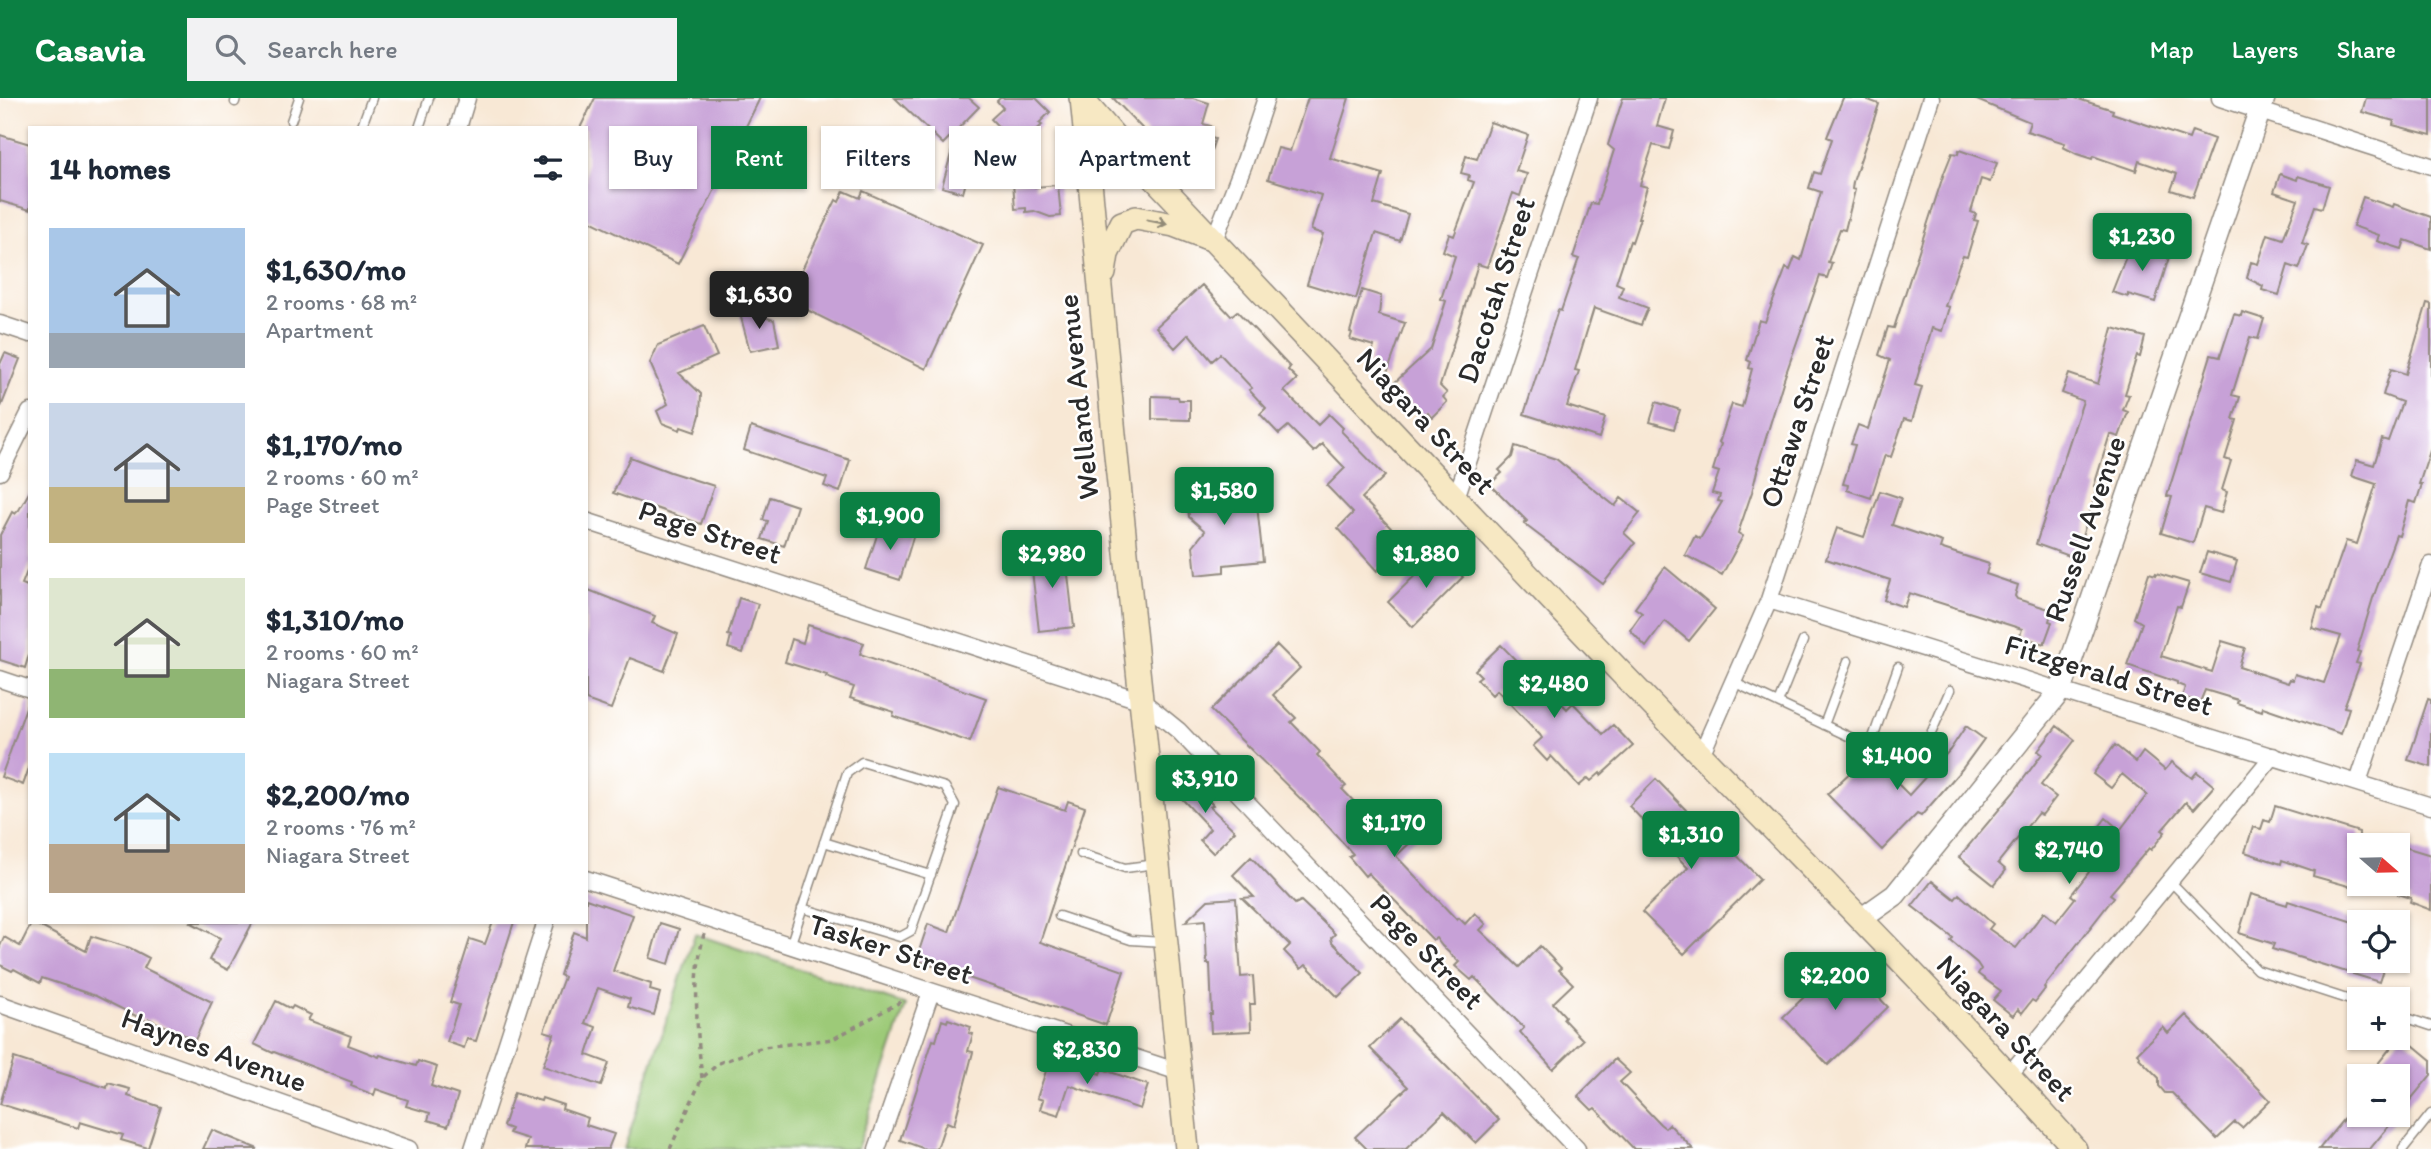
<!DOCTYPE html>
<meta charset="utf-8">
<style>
body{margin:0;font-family:Itim,sans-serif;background:#f2f2f3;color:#1f2937;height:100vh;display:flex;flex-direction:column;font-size:26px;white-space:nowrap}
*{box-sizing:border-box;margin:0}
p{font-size:23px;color:#747a83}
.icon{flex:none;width:38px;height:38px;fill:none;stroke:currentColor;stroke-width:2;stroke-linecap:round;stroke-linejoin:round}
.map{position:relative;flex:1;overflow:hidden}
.sheet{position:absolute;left:28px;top:28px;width:560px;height:798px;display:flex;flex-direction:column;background:#fff;border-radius:0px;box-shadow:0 2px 5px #0004}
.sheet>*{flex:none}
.guide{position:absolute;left:609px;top:28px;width:665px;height:63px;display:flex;gap:14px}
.needle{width:46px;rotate:110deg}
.controls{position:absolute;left:2347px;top:735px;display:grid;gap:14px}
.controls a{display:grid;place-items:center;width:63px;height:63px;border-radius:0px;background:#fff;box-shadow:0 2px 5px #0004;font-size:35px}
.price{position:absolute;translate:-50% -60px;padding:0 16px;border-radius:7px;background:#0b8043;color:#fff;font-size:23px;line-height:46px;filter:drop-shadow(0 2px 4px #0008)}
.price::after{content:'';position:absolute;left:50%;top:42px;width:21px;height:16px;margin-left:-10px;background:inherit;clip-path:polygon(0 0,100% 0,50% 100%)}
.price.current{background:#222;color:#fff}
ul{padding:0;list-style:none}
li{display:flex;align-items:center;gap:21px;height:175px;padding:0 21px}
li span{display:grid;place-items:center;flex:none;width:196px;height:140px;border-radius:0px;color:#555}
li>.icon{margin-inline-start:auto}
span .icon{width:84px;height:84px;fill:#fffc;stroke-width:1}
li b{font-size:30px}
h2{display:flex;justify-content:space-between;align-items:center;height:84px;padding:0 21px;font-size:30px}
.chip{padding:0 24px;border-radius:0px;background:#fff;box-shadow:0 2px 5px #0004;font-size:24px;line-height:63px}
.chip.current{background:#0b8043;color:#fff}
header{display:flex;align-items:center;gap:42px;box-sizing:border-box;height:98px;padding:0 35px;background:#0b8043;color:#fff}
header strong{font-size:33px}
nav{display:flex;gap:38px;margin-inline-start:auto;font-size:24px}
.search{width:490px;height:63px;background:#f2f2f3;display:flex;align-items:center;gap:18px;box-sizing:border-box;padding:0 24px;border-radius:0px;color:#747a83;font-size:26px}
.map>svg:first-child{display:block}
.green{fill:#9dca78;stroke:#647a52;stroke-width:2}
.building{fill:#c7a1d7}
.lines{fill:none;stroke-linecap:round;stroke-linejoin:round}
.service-casing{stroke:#928a80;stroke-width:11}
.minor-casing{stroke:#928a80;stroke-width:19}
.tertiary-casing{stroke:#928a80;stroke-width:24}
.secondary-casing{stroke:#928a80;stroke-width:26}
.path{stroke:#928a80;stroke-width:3.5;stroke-dasharray:5 5;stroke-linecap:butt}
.service{stroke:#fff;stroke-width:8}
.minor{stroke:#fff;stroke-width:16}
.tertiary{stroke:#fff;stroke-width:21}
.secondary{stroke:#f7e8c3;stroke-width:23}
.oneway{stroke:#918a77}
.labels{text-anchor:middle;stroke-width:5;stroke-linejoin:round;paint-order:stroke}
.street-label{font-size:30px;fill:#2b2b2b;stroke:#fff}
</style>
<header>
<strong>Casavia</strong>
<div class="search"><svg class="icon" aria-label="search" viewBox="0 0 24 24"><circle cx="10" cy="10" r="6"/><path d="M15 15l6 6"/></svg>Search here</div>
<nav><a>Map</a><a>Layers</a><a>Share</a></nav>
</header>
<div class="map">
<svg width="2431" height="1051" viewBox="0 0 2431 1051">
<rect width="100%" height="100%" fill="#fff"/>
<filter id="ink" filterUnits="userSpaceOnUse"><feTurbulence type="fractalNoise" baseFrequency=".0143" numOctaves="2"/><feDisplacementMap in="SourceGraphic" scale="14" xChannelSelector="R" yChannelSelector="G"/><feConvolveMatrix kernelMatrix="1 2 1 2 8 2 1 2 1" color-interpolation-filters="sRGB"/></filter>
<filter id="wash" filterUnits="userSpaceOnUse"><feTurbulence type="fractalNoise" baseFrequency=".00686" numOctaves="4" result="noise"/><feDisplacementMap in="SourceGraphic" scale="28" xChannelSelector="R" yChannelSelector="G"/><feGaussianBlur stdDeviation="1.57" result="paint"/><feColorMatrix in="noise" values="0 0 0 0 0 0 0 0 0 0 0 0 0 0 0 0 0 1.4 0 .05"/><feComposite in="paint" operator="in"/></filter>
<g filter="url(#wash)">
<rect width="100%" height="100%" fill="#f8e8d5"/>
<path class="green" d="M695 836 906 907 857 1051H624Z"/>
<g id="blocks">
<path class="building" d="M595 0H760L678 166 586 121V30H580Z
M895 0H969L979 9 943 46Z
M1000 0H1036L1050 14 1039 25 1042 27 1030 38 1027 34 1015 46 991 21 1003 10 997 3Z
M1113 0H1193L1209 5 1203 26 1211 28 1207 39 1215 41 1203 77 1179 69Z
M1308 0H1349L1330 60 1383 76 1374 106 1408 116 1400 143 1376 135 1356 201 1307 186 1323 136 1311 132 1321 97 1268 81 1278 50 1290 53Z
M1623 0H1665L1657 28 1674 33 1669 51 1653 47 1640 87 1647 89 1638 120H1640L1632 144 1630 143 1616 185 1623 188 1619 199 1648 210 1641 227 1594 210 1575 272 1579 273 1567 308 1605 320 1599 340 1524 316 1558 212 1561 213 1578 163 1579 161 1573 159 1591 105 1597 106 1614 52 1608 47Z
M1843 0H1863L1879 6 1853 84 1852 91 1855 92 1845 132 1840 131 1828 164 1832 165 1827 180 1820 178 1784 281 1757 369H1758L1752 394 1738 435 1743 438 1722 477 1685 457 1695 438 1700 441 1722 404 1718 403 1720 397 1712 395 1719 374 1713 372 1721 346 1719 345 1732 306 1742 309 1752 271 1749 270 1751 264 1747 262 1759 222 1765 224 1786 170 1790 172 1795 159 1801 162 1821 94 1809 90 1814 74 1820 76 1832 41 1827 39Z
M1972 0H2075L2113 12 2112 15 2189 41 2192 33 2214 41 2193 99 2171 92 2177 76 2139 63 2136 73 2093 58 2092 61 2077 56 2063 49 2065 45 2027 33 2030 24Z
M2366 0H2431V37L2393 27 2394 23 2362 14Z
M1490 24 1528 37 1516 73 1527 76 1520 98 1513 95 1487 169 1478 166 1440 288 1447 295 1443 299 1447 304 1432 319 1428 314 1423 319 1393 286 1431 251 1446 203 1441 201 1455 158 1443 153 1449 136 1454 138 1474 84 1468 82 1469 77 1461 75 1466 58 1477 61Z
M0 37 30 46V112L0 103Z
M952 52 973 58 963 95 942 89Z
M1959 52 1997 65 1990 84 1981 81 1971 114 1976 116 1974 122 1978 123 1967 159 1963 158 1959 167 1945 208 1949 209 1942 233 1932 230 1915 287 1922 289 1912 323 1904 321 1891 359 1885 357 1871 400 1847 392 1848 387 1843 386 1855 347 1851 346 1858 327 1868 331 1890 262 1879 257 1888 229 1894 230 1944 75 1952 55 1958 56Z
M2280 76 2297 82 2298 78 2329 88 2322 110 2315 108 2302 145 2308 147 2299 171 2288 167 2279 197 2262 192 2263 188 2247 180 2251 164 2258 166 2268 136 2283 141 2298 102 2274 94Z
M1034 82 1035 89 1058 87 1061 118 1050 119 1034 113 1026 114V110L1015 111 1013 84Z
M844 93 860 100 863 93 983 147 926 271 787 202 836 102 839 104Z
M2363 99 2393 109 2394 106 2431 119V151L2405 142 2402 151 2377 143 2379 137 2353 128Z
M2131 146 2142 150V147L2170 156 2155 204 2128 196V199L2112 194Z
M1202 187 1231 218 1237 213 1290 269 1288 272 1297 281 1284 293 1318 327 1329 316 1343 330 1341 333 1385 378 1362 400 1391 430 1387 435 1401 449 1377 473 1338 430 1353 415 1327 388 1345 370 1322 346 1314 354 1288 328 1279 336 1260 316 1266 310 1249 292 1252 290 1220 256 1212 263 1189 236 1175 250 1156 229Z
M1362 192 1381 198 1379 217 1405 225 1385 281 1369 265 1374 248 1350 241 1352 235 1350 234Z
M2427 205 2431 206V350L2419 386H2422L2416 405 2409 403 2399 438 2396 437 2373 500 2357 553 2360 554 2356 565 2360 566 2344 609 2349 610 2341 636 2263 609 2262 613 2237 605 2238 602 2205 592 2200 604 2182 599 2185 589 2177 586V584L2127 567 2142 525 2134 520 2149 475 2156 477V475L2189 485 2181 509 2177 508 2161 558 2212 574 2222 543 2245 550 2239 569 2288 585 2290 581 2293 582 2295 576 2324 585 2341 538 2312 530 2318 509 2322 511 2346 443 2357 446 2376 386 2352 378 2357 362 2374 367 2382 341 2388 343 2402 304 2383 297 2391 271 2406 276Z
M739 212 774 222 779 247 750 253Z
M2242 214 2264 221 2258 241 2250 239 2232 297 2240 299 2233 321 2237 322 2225 361 2231 363 2222 392 2227 394 2221 415 2204 410 2193 445 2161 435 2172 399 2167 398 2211 257 2220 259 2234 216 2241 218Z
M704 228 717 258 679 275 701 296 700 317 695 334 681 329 680 332 662 325 657 313 668 306 650 265 658 247Z
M2113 230 2145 239 2140 259 2137 258 2125 296 2129 297 2123 312 2128 314 2119 339 2110 336 2094 388 2098 389 2075 460 2036 446 2083 303 2062 295 2069 276 2098 286Z
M5 255 20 261 1 309 0 266Z
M1152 298 1178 299 1179 302H1190V322L1152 321Z
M1656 304 1680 312 1674 331 1650 324Z
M751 329 850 362 840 394 824 388 827 380 744 352Z
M1515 348 1556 361 1615 408 1621 400 1640 415 1624 435 1635 445 1603 486 1524 426 1527 423 1490 386 1502 375 1499 372 1512 359Z
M630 359 670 374 714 388 701 426 613 395Z
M1214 385 1215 394 1255 389 1263 463 1224 467V474L1196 477 1193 448 1205 433 1189 419 1186 388Z
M30 393V466L22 486 30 489V553L25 570 0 562V437L12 414 15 416 19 412Z
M1880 393 1901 400 1892 427 1942 444 1940 450 1989 466 1986 476 2018 487 2015 498 2017 501 2052 512 2049 523 2052 524 2044 546 2020 538 2022 531 1909 495 1904 509 1884 502 1890 482 1826 461 1837 430 1864 439Z
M770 399 797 408 784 448 762 441 768 423 763 422Z
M881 425 914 436 900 482 866 471Z
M1065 451 1074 529 1039 533 1030 455Z
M1439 454 1463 479 1413 529 1388 504Z
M2207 454 2237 463 2231 484 2200 475Z
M1665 469 1715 511 1689 543 1665 523 1646 549 1630 532 1642 515 1635 510Z
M586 491 655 518 652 525 678 536 664 573 630 560 611 611 586 602Z
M739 500 758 506 743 555 728 550 731 538 728 537Z
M808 527 864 545 860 556 986 600 970 644 893 618 894 614 850 600 854 589 826 579 827 577 785 564 792 541 803 545Z
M1277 547 1300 570 1273 597 1296 620 1291 624 1320 654 1317 657 1346 688 1342 691 1382 733 1409 708 1428 728 1396 758 1457 822 1459 820 1465 826 1475 815 1486 826 1480 832 1519 869 1540 848 1561 870 1559 872 1573 886 1553 905 1565 918 1563 921 1583 942 1553 971 1520 934 1524 930 1474 879 1471 882 1455 868 1459 864 1442 848 1436 840 1433 842 1368 775 1365 778 1349 759 1353 756 1327 727 1211 612Z
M1501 547 1539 586 1541 583 1567 611 1573 605 1603 636 1613 627 1633 648 1601 677 1600 675 1591 683 1588 680 1579 688 1551 658 1547 663 1533 648 1542 640 1540 637 1497 592 1492 597 1477 581 1481 578 1475 572Z
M2428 601 2431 602V669L2408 662Z
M28 604 30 605V667L23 687 1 679Z
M1966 628 1984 641 1962 671 1921 718 1917 716 1882 752 1827 696 1869 657 1909 697 1950 652Z
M2057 628 2075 642 2041 687 2056 699 2042 717 2038 715 1998 765 2006 772 1994 787 1959 759 2013 695 2042 656 2038 653Z
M2115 647 2136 664 2143 654 2165 672 2172 664 2192 680 2197 674 2214 688 2194 711 2186 704 2162 732 2165 734 2151 752 2149 750 2110 796 2114 799 2044 889 2045 891 2035 904 2032 902 2022 915 2018 911 2013 918 1993 902 2001 893 1978 876 1981 871 1977 865 1951 843 1953 840 1912 808 1932 783 1955 801 1959 796 1993 826 1989 831 2016 850 2044 814 2056 824 2075 800 2071 797 2089 774 2086 771 2107 742 2096 733 2106 720 2120 732 2147 697 2122 676 2111 690 2093 676Z
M1187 678 1213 707 1210 709 1235 733 1213 755 1200 742 1210 731 1173 691Z
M1656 681 1716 743 1719 739 1760 781 1684 856 1642 814 1688 770 1629 708Z
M998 689 1065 712 1068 703 1085 709 1040 844 1124 873 1106 927 916 862 928 826 949 834Z
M2275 708 2359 734V791L2313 778 2314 773 2282 762 2281 766 2245 754 2253 729 2261 731 2264 722 2270 724Z
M2398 747 2431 757V812L2410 804 2411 800 2398 796Z
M1251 759 1295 806 1301 803 1322 823 1335 836 1331 840 1332 844 1363 875 1338 899 1306 867 1301 871 1284 853 1290 847 1242 800 1254 799 1233 777Z
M2251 796 2287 807 2288 803 2359 826V863H2386L2379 884 2272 851 2274 846 2239 835Z
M1236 800 1241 879 1253 878 1255 906H1250L1251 933 1211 935 1210 916H1212L1210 866H1207L1205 822 1185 824 1208 802Z
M586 801 633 817 613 873 651 886 650 892 660 895 654 917 628 909 630 901 598 890 585 925 596 929 587 957 609 965 601 988 543 968 554 936 544 933 564 879 560 877 568 852 574 834 586 839Z
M32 824 86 853 91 838 130 850 149 860 144 870 212 904 195 942 149 921 148 924 96 898 42 880 40 885 14 871 12 873 0 867V848L4 839 20 848Z
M190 824H253L228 872 209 862 220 840Z
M493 824H514L476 943 467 941 464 950 447 944 459 907 450 904 470 841 485 846Z
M660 825 679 831 669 866 650 860Z
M1843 862 1888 909 1828 967 1783 919Z
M276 903 291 911 293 908 311 917 308 922 351 938 348 947 379 959 380 957 416 968 418 963 437 969 431 988 458 997 448 1028 428 1022 430 1015 406 1008 408 1002 376 991 374 997 351 988 352 984 274 954 273 955 254 946Z
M2186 917 2270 1002 2242 1030 2235 1024 2217 1041 2172 995H2165L2159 988V980L2139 960 2140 958 2137 955 2163 929 2168 935Z
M948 921 971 929 969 935 973 936 968 953 973 954 954 1027 947 1024 945 1027 937 1051H925L900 1042 933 942 936 943 942 922 947 924Z
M1400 921 1499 1022 1476 1045 1444 1014 1406 1051H1367L1355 1039 1408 989 1370 950Z
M2401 937 2431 962V977L2370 1051H2319L2359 1002V1017H2398V978H2368Z
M1053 959 1100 976 1102 971 1148 987 1140 1011 1069 987 1059 1017 1040 1011 1043 1002 1037 1000 1048 967H1051Z
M14 960 107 990 108 985 130 991 128 998 161 1009 148 1050 121 1042 123 1037 80 1024 78 1030 0 1006Z
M1615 961 1630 975 1620 984 1660 1026 1665 1030 1669 1026 1693 1051H1634L1595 1010 1592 1012 1578 998Z
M514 995 541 1003 542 1000 563 1007 562 1011 588 1020 586 1027 614 1036 608 1051H525L528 1041 509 1035 511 1031 503 1028Z
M212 1032 258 1051H203Z"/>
</g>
</g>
<g filter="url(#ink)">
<use href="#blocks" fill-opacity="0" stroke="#928a80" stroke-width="2"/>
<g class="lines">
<g class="service-casing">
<path id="service" d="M235 4 236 0
M291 23 299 0
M361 30 372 0
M419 30 429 0
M1733 584 1916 670 1950 592
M1778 605 1803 543
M1824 627 1848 563
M1870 648 1898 569
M824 744 931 777
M1081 756 1125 770 1156 766
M2170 783 2257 872 2359 905
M1059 818 1131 842 1163 844
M790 848 847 675 862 664 945 689 955 707 911 833 900 839 802 810
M2398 917 2431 928
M2403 1051 2431 1016"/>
</g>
<g class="minor-casing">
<path id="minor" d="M2220 0 2431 68
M458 30 467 0
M1214 142 1245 63 1266 0
M0 226 30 236
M0 374 30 314
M1455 403 1589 0
M586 423 1142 603 1179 633 1577 1051
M1769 502 2431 708
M0 581 30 591
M1701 657 1769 502 1931 0
M2358 684 2431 467
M586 781 1179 974
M0 906 409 1051
M2009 977 2273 658
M473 1051 546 824
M877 1051 931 894"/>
</g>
<g class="tertiary-casing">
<path id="tertiary" d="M1861 821 1895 797 2061 592 2264 0"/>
</g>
<g class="secondary-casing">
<path id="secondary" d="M1081 0 1115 39C1280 211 1441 387 1606 559 1762 722 1925 881 2075 1051
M1082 0 1116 357 1187 1051
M1104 175 1107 156 1122 125 1136 120 1174 127 1208 140"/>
</g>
<path class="path" d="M702 980C697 933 692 883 704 836
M670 1051 702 980 719 965 763 949 833 941 902 903"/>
<use href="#service" class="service"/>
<use href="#minor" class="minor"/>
<use href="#tertiary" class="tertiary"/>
<use href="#secondary" class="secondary"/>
</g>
<defs><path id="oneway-shaft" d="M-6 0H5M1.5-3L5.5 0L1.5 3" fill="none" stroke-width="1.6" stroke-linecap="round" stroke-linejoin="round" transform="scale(1.75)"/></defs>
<use class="oneway" href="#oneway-shaft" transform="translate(1157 124) rotate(11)"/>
</g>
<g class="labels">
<g class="street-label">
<text transform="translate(1496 192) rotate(-72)" y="10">Dacotah Street</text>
<text transform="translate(1078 299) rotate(-96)" y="10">Welland Avenue</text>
<text transform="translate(1426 323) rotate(47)" y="10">Niagara Street</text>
<text transform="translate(1797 323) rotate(-72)" y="10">Ottawa Street</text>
<text transform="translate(2085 431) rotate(-71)" y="10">Russell Avenue</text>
<text transform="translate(710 434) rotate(18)" y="10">Page Street</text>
<text transform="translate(2109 577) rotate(17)" y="10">Fitzgerald Street</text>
<text transform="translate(891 851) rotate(18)" y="10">Tasker Street</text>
<text transform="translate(1427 853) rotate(46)" y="10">Page Street</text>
<text transform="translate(2006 930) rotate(47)" y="10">Niagara Street</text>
<text transform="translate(214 952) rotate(20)" y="10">Haynes Avenue</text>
</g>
</g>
</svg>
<div class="controls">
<a><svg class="needle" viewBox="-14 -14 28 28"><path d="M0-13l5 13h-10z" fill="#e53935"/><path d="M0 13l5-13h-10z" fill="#747a83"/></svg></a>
<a><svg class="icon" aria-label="locate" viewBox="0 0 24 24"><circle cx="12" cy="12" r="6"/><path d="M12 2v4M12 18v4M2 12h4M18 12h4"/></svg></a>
<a>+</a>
<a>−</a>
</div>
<b class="price" style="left:2142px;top:175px">$1,230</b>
<b class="price current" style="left:759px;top:233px">$1,630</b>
<b class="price" style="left:1224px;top:429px">$1,580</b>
<b class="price" style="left:890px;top:454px">$1,900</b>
<b class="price" style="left:1052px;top:492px">$2,980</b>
<b class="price" style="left:1426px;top:492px">$1,880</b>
<b class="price" style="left:1554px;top:622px">$2,480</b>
<b class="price" style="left:1897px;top:694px">$1,400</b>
<b class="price" style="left:1205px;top:717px">$3,910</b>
<b class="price" style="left:1394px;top:761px">$1,170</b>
<b class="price" style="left:1691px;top:773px">$1,310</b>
<b class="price" style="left:2069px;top:788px">$2,740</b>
<b class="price" style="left:1835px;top:914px">$2,200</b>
<b class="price" style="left:1087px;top:988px">$2,830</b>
<div class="guide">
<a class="chip">Buy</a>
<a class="chip current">Rent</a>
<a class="chip">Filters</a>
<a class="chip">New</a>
<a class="chip">Apartment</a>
</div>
<section class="sheet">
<h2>14 homes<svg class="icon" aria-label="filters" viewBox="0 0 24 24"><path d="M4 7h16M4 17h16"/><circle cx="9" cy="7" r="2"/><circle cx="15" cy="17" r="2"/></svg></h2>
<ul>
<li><span style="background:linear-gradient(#a9c7e8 75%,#9aa5b1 0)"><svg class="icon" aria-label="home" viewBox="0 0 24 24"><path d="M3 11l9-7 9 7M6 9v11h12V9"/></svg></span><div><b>$1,630/mo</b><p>2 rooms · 68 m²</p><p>Apartment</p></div></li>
<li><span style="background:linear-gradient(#c9d6e8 60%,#c2b280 0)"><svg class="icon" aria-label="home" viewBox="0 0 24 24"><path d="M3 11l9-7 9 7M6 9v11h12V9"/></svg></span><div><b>$1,170/mo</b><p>2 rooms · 60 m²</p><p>Page Street</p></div></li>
<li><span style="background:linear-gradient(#dfe7d0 65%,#8fb573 0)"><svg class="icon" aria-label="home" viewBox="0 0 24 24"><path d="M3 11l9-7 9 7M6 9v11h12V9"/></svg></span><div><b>$1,310/mo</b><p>2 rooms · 60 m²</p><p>Niagara Street</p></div></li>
<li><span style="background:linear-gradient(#bfe0f5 65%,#b9a48a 0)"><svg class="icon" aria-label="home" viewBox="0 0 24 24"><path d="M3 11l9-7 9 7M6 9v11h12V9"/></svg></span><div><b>$2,200/mo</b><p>2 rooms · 76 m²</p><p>Niagara Street</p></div></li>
</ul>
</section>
</div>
